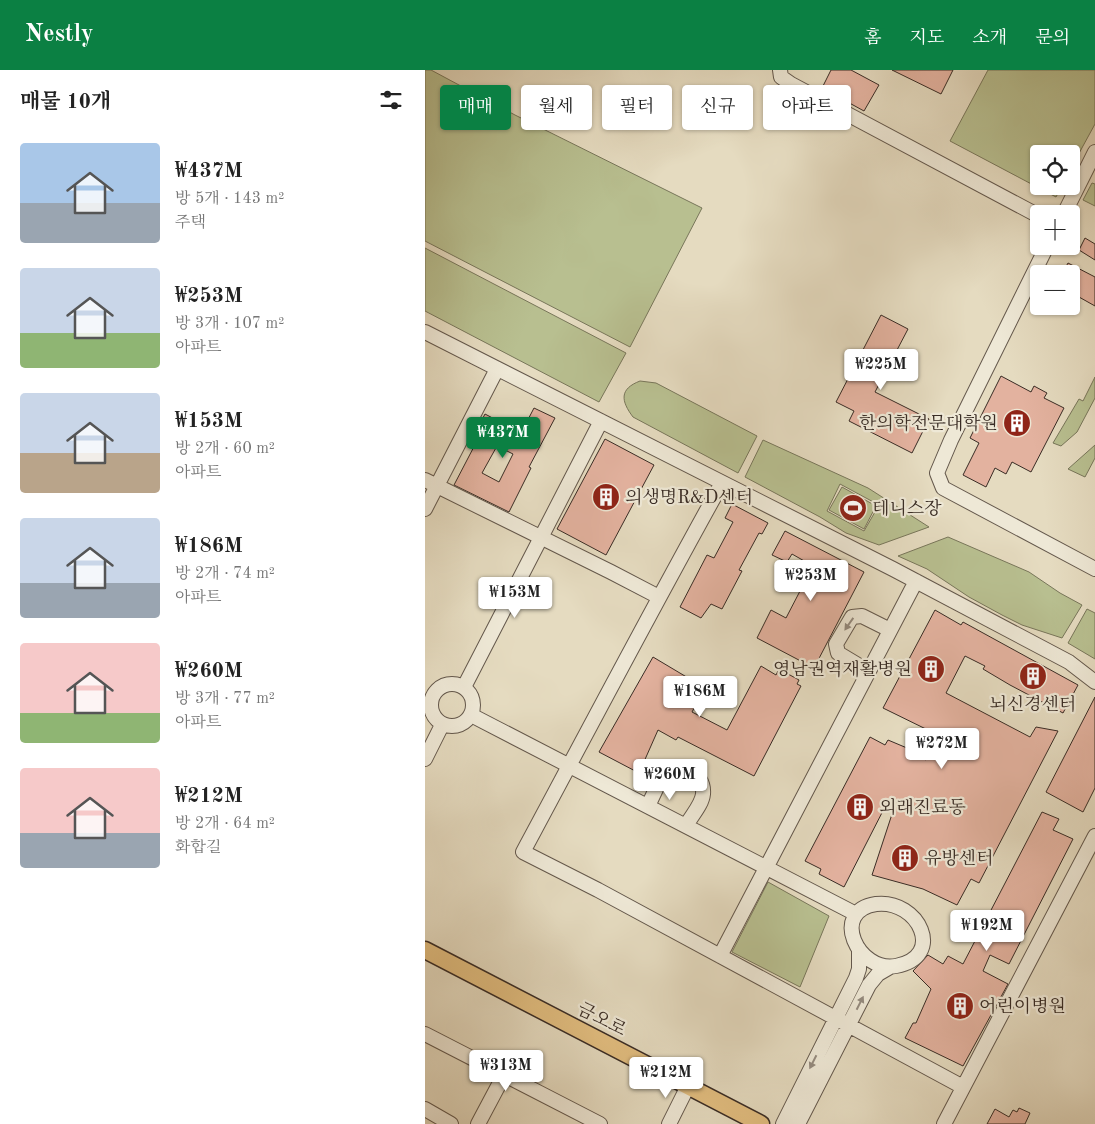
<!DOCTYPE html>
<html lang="ko">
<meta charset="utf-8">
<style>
body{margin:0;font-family:"Old Standard TT","Noto Serif KR",serif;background:#f2f2f2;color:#222;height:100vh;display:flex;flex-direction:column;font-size:19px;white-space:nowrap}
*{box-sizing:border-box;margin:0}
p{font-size:16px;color:#767676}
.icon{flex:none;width:28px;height:28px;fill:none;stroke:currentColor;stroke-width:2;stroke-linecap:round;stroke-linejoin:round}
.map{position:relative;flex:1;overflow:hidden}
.side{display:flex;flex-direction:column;background:#fff;width:425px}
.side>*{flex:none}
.top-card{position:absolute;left:15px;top:15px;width:475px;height:45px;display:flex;gap:10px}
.controls{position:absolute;left:605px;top:75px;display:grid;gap:10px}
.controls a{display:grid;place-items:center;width:50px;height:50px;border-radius:5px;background:#fff;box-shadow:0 1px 4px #0004;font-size:25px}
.price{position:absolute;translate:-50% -42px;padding:0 11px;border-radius:5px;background:#fff;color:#222;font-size:16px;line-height:32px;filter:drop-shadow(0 1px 2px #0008)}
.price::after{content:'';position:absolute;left:50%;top:30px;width:15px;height:11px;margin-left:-8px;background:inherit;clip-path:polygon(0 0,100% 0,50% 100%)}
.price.current{background:#0b8043;color:#fff}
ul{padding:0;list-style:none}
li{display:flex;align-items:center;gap:15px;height:125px;padding:0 20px}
li span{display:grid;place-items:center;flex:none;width:140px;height:100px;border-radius:5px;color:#555}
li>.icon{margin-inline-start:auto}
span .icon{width:60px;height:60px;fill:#fffc;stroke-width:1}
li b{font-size:21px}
h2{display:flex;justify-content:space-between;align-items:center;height:60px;padding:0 20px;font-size:21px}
.pill{padding:0 18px;border-radius:5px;background:#fff;box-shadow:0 1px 4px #0004;font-size:18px;line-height:45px}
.pill.current{background:#0b8043;color:#fff}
header{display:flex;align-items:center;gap:30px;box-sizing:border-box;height:70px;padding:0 25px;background:#0b8043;color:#fff}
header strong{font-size:24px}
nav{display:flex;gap:28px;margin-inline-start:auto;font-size:18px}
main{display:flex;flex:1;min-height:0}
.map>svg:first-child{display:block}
.green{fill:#b8bf90;stroke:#78765a;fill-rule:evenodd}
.building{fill:#e3b29f;stroke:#392c25;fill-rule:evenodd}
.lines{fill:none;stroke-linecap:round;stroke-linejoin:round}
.minor-casing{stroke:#64584c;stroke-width:16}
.major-casing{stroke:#392c25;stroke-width:19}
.minor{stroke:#eee8d6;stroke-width:14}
.major{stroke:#e2be80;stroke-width:16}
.oneway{fill:#948a7e}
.labels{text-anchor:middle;stroke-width:4.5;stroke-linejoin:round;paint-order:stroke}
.poi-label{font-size:18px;fill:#392c25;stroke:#eee8d6;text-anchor:start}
.street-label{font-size:18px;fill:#392c25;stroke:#eee8d6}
</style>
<header>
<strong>Nestly</strong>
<nav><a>홈</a><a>지도</a><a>소개</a><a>문의</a></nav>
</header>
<main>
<section class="side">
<h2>매물 10개<svg class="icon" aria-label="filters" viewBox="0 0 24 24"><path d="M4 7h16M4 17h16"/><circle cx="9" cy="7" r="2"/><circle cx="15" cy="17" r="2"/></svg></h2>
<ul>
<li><span style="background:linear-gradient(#a9c7e8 60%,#9aa5b1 0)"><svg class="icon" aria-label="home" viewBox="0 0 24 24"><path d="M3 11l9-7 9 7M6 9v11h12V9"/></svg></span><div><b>₩437M</b><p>방 5개 · 143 m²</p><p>주택</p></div></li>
<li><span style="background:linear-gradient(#c9d6e8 65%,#8fb573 0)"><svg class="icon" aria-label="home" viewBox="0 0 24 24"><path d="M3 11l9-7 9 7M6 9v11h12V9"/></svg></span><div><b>₩253M</b><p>방 3개 · 107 m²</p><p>아파트</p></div></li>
<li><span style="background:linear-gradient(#c9d6e8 60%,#b9a48a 0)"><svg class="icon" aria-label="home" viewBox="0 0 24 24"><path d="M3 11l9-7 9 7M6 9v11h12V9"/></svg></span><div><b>₩153M</b><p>방 2개 · 60 m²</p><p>아파트</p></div></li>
<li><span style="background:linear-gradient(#c9d6e8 65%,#9aa5b1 0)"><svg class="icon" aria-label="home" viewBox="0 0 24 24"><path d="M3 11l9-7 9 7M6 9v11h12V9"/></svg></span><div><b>₩186M</b><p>방 2개 · 74 m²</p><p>아파트</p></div></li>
<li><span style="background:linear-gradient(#f6c9c9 70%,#8fb573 0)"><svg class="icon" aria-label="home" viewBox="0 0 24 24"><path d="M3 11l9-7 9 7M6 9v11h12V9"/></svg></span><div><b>₩260M</b><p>방 3개 · 77 m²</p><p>아파트</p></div></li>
<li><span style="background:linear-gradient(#f6c9c9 65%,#9aa5b1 0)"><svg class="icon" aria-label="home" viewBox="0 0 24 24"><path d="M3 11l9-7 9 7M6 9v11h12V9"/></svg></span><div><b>₩212M</b><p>방 2개 · 64 m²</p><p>화합길</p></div></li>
</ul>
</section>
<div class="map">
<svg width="670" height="1054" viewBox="0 0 670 1054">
<rect width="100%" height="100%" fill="#e5dbc0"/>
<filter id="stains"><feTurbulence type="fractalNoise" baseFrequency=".004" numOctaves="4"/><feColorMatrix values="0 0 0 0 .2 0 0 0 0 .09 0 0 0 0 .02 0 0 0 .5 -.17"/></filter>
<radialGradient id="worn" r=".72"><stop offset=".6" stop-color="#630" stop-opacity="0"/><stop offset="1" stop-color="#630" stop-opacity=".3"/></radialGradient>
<path class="green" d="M0 0H6L90 45 277 138 205 277 0 171Z
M563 0H670V54L646 98V84H614V116H637L631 127 525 71Z
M667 113 670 114V136L658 130Z
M0 178 201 283 174 332 0 241Z
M670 307V328L652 362 636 376 628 373 654 329 658 331Z
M215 311 231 313 332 366 313 403 208 347C196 331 194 319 215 311Z
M338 370 443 418 504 457 454 475 421 463 395 447 320 407ZM415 414 454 435 439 461 402 441Z
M670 375V388L660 407 643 399Z
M417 417 451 436 439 459 404 440Z
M523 467 604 502 635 523 657 535 637 568 597 555 577 545 544 527 502 499 473 486Z
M662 539 670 543V589L643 573Z
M343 812 404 846 375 917 307 882Z"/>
<path class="building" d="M406 0H426L454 15 439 41 397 18Z
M467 0H528L516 24Z
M660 168 670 174V190L654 180Z
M643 193 670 207V236L654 227 646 241V204H637Z
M456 245 483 259 450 322 504 349 487 383 424 351 429 341 411 332Z
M576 306 606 322 609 316 622 323 619 328 639 338 606 402 587 392 581 404 570 398 561 417 538 405 554 373 545 368Z
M109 338 130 348 104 397 106 398 84 442 29 415 54 367 49 365 60 344 96 363ZM72 376 88 384 74 412 57 403Z
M180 369 229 395 181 485 132 459Z
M307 434 343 453 337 464 334 463 314 500 317 501 297 539 286 534 276 548 255 537 282 485 289 488 308 452 300 448Z
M360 461 439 502 389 598 332 568 346 540 361 548 388 496 367 484 362 492 347 485Z
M510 540 536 555 538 552 653 615 638 643 585 615 558 599 560 596 540 586 521 623 605 667 611 657 633 661 554 813 546 809 532 835 498 819 447 805 471 732 464 729 419 817 394 804 396 799 380 791 445 667 460 675 463 670 482 678 501 690 512 667 507 664V662L458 638Z
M228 587 280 618 267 642 302 660 336 596 351 605 354 599 374 610 372 614 376 616 329 706 253 667 251 670 233 660 214 703 174 682Z
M670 627V718L658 742 621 722Z
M617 742 634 749 628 760 648 769 584 894 565 885 558 901 583 914 538 996 480 968 488 953H491L506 919 488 901 503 885 518 894 523 886 538 894Z
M594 1038 605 1043 600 1054H562L570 1039 584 1047 588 1040 592 1042Z"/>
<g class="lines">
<g class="minor-casing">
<path id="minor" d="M355 0 356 7 366 14 614 146
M639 144 670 82
M622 176 526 370 512 403 518 418 670 499
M0 262 468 499 644 592 670 612
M0 410 186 502 234 527
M297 413C229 535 164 659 98 782L173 820 538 1017
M0 439 72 299
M443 601 413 583 411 574 427 547 437 546 465 560
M6 635a21 21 0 1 1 42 0a21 21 0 1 1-42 0Z
M39 617 176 351
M46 645 431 844
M0 689 17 655
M223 736 239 702C255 693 280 702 278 724 277 735 266 746 261 756
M451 834C494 829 521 887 471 896 433 903 404 841 451 834Z
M295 886 491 511
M0 964 175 1054
M0 1039 26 1054
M53 1054 79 1005
M244 1054 263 1016
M358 1054 431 908 434 899V879
M373 1054 444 915 453 904 465 897
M519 1054 670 766"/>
</g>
<g class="major-casing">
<path id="major" d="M0 880 336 1054"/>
</g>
<use href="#minor" class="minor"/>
<use href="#major" class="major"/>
</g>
<defs><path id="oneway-solid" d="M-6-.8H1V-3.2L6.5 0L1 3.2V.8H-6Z" transform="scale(1.25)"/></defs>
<g class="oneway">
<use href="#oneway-solid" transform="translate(424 554) rotate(125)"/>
<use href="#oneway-solid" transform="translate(435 933) rotate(-63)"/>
<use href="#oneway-solid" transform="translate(388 992) rotate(117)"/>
</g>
<defs>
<g id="building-disc" transform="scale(1.4375)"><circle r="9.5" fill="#8f2418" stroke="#eee8d6"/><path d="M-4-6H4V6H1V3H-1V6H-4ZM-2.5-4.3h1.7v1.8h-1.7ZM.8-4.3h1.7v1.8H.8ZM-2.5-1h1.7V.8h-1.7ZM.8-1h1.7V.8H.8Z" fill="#fff"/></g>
<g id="stadium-disc" transform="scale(1.4375)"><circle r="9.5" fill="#8f2418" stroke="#eee8d6"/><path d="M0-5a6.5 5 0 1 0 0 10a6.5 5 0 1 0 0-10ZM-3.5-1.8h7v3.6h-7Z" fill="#fff"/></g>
</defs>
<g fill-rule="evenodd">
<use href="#building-disc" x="592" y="353"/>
<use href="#building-disc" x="181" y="427"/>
<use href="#stadium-disc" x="428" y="438"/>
<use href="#building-disc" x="506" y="599"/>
<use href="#building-disc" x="608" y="606"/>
<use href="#building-disc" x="435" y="737"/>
<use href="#building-disc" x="480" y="788"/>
<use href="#building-disc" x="535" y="936"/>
</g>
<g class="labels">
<g class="poi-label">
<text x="573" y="359" text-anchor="end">한의학전문대학원</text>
<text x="200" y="433">의생명R&amp;D센터</text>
<text x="447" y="444">테니스장</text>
<text x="487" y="605" text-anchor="end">영남권역재활병원</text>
<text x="608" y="640" text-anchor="middle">뇌신경센터</text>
<text x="454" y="743">외래진료동</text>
<text x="499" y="794">유방센터</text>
<text x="554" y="942">어린이병원</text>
</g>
<g class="street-label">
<text transform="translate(177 949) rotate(27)" y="6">금오로</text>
</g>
</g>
<rect width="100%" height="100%" filter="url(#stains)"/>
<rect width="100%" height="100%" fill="url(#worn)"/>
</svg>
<div class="controls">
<a><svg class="icon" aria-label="locate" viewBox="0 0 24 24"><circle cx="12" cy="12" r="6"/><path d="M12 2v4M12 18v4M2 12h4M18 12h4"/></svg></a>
<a>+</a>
<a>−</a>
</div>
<b class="price" style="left:456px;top:321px">₩225M</b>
<b class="price current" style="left:78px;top:389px">₩437M</b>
<b class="price" style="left:386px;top:532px">₩253M</b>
<b class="price" style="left:90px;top:549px">₩153M</b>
<b class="price" style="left:275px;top:648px">₩186M</b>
<b class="price" style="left:517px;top:700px">₩272M</b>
<b class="price" style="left:245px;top:731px">₩260M</b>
<b class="price" style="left:562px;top:882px">₩192M</b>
<b class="price" style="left:81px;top:1022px">₩313M</b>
<b class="price" style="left:241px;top:1029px">₩212M</b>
<div class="top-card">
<a class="pill current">매매</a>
<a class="pill">월세</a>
<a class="pill">필터</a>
<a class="pill">신규</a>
<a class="pill">아파트</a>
</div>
</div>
</main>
